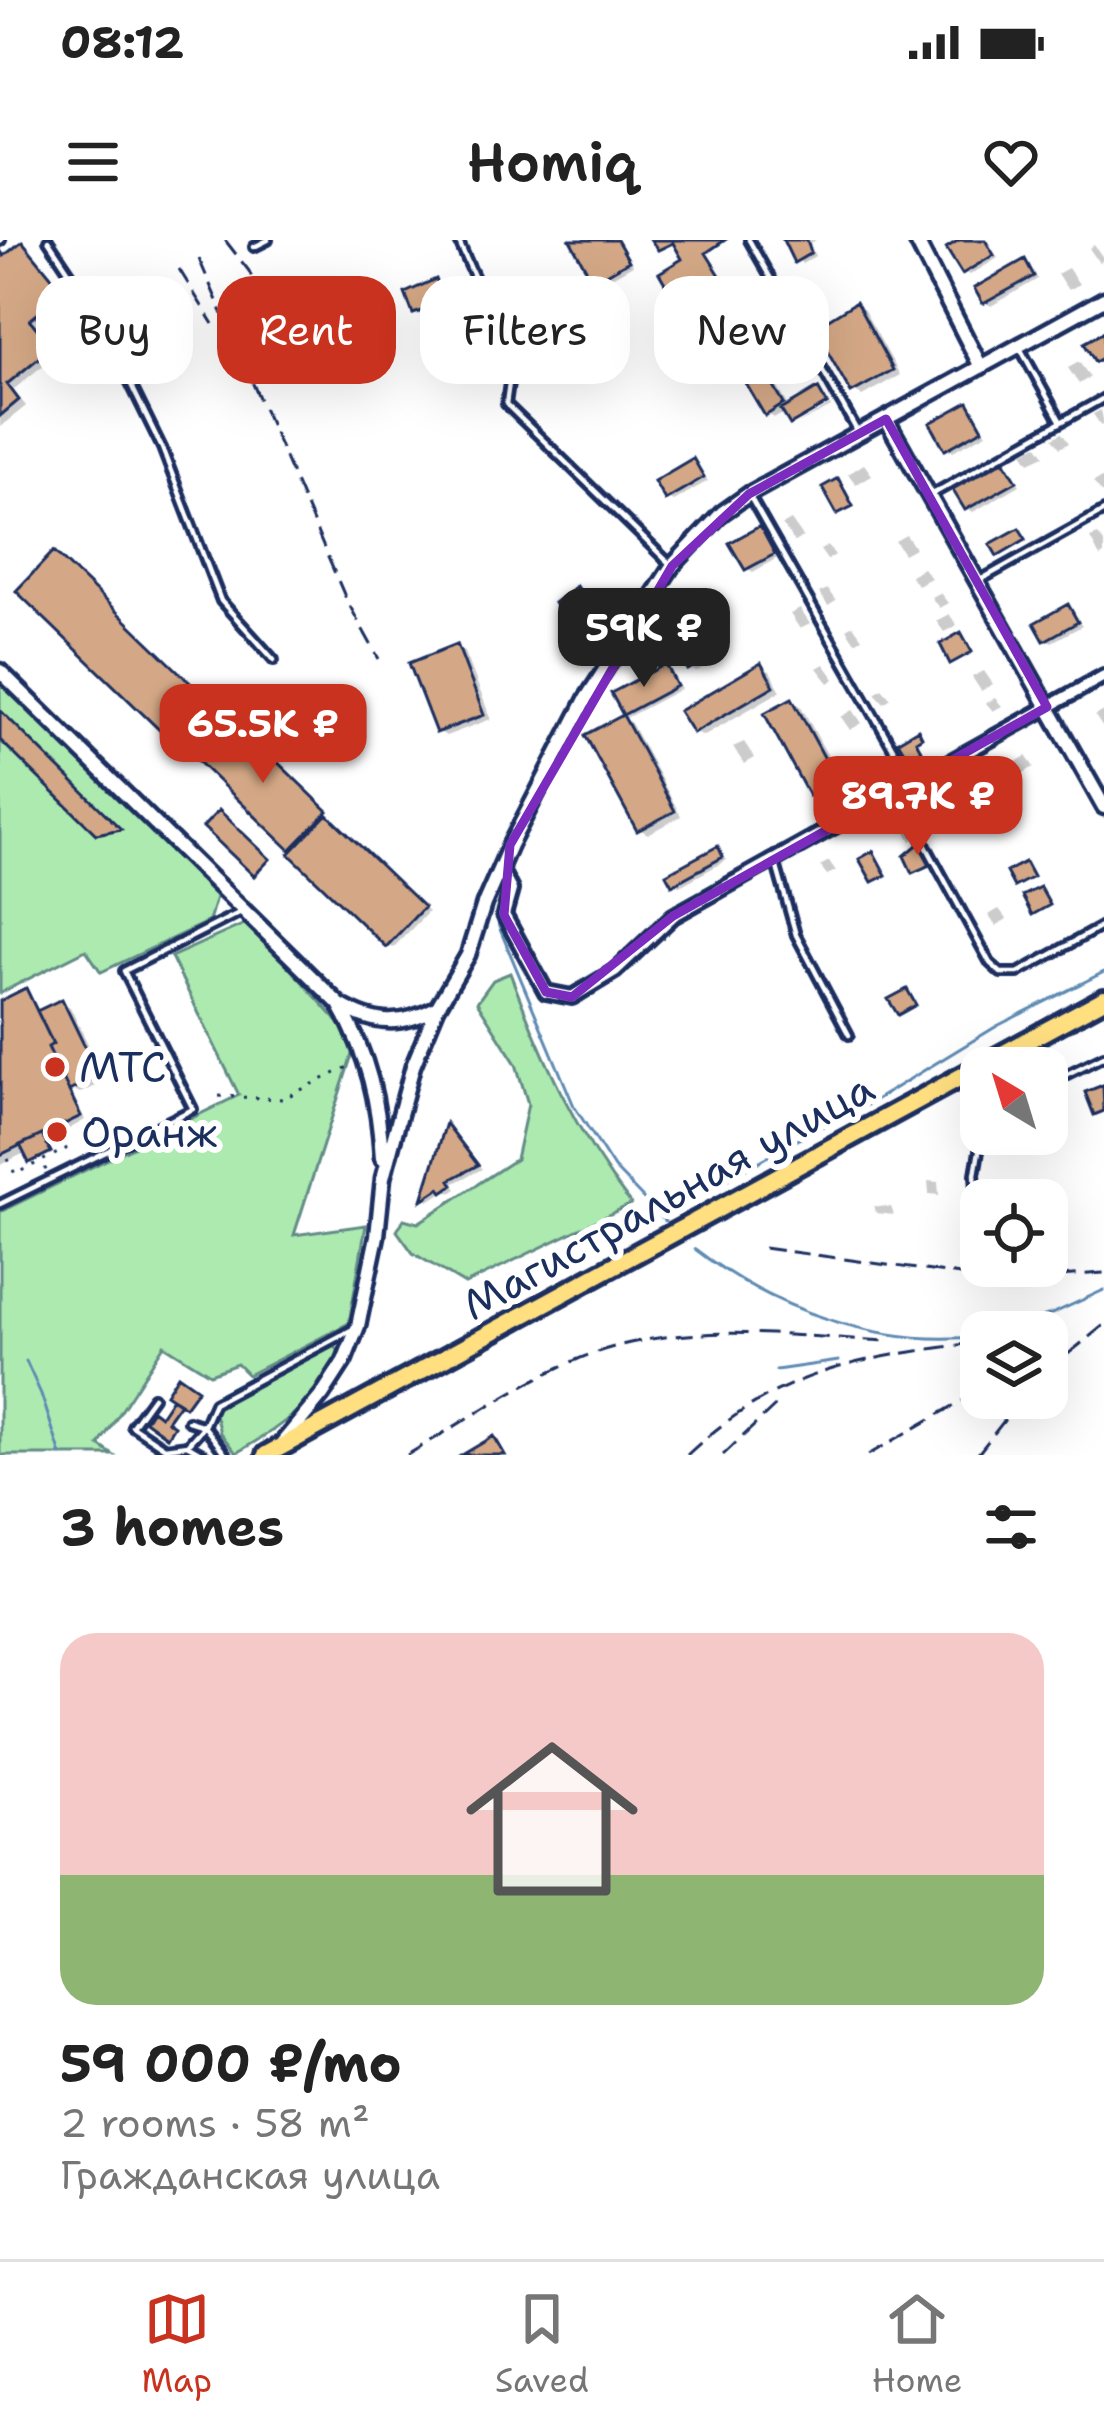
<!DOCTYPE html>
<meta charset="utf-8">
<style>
body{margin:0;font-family:"Shantell Sans",sans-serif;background:#f2f2f2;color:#222;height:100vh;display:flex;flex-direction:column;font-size:45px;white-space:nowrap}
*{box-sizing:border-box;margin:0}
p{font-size:39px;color:#767676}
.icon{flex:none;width:66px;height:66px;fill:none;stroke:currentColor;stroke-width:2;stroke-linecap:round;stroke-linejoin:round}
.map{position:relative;height:1215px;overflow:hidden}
.panel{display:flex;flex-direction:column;background:#fff;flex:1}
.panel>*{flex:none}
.top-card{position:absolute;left:36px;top:36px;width:1032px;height:108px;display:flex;gap:24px}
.needle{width:78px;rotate:322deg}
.fabs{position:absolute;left:960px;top:807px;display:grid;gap:24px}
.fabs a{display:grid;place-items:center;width:108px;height:108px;border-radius:24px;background:#fff;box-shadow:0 12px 48px #0002;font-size:60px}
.price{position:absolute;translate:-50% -102px;padding:0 27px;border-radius:24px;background:#c8321e;color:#fff;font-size:39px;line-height:78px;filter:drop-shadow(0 3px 6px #0008)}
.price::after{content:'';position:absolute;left:50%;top:72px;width:36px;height:27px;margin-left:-18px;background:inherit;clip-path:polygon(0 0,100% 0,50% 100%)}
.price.active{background:#222;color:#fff}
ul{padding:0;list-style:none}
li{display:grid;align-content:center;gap:24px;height:636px;padding:0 60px}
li+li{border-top:3px solid #e0e0e0}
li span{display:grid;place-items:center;height:372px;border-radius:36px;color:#555}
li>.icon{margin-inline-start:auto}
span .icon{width:216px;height:216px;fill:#fffc;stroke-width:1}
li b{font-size:51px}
h2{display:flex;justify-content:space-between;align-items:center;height:144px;padding:0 60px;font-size:51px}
.tag{padding:0 42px;border-radius:36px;background:#fff;box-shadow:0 12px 48px #0002;font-size:42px;line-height:108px}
.tag.active{background:#c8321e;color:#fff}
.status{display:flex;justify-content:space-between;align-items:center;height:84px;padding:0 60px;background:#fff;direction:ltr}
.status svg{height:33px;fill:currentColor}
header{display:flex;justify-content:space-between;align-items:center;height:156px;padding:0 60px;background:#fff;font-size:54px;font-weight:600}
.tabs{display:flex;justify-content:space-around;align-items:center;height:168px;border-top:3px solid #e0e0e0;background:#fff;font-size:33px;color:#767676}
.tabs a{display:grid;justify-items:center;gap:6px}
.tabs .active{color:#c8321e}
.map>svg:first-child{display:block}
.green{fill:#adeab0;stroke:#648c87;stroke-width:3}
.shadow{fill:#0003}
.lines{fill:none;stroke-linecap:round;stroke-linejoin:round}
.stream{stroke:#5e8ab3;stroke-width:3}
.building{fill:#d4a886;stroke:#1b2f5e;stroke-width:3}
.service-casing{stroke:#1b2f5e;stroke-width:14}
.minor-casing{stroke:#1b2f5e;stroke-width:20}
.tertiary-casing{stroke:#1b2f5e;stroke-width:21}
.primary-casing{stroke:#1b2f5e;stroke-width:26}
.path{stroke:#1b2f5e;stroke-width:3;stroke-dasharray:3 9;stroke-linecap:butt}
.service{stroke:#fff;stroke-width:4.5}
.minor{stroke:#fff;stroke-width:10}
.tertiary{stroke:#fff;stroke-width:12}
.primary{stroke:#ffdf80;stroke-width:16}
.rail{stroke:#1b2f5e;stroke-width:3;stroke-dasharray:18 9;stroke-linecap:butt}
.marked{fill:none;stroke:#7b2cbf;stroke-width:9;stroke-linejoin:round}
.poi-dot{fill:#c8321e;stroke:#fff;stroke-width:4.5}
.labels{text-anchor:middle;stroke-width:12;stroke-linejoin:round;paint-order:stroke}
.poi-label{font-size:42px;fill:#1b2f5e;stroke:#fff;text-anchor:start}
.street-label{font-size:42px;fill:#1b2f5e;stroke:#fff}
</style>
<div class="status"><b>08:12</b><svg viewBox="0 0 49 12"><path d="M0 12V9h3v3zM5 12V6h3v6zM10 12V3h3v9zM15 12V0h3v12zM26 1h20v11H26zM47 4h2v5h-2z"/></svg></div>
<header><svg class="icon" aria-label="menu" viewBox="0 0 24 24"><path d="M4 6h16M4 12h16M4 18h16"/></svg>Homiq<svg class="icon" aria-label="heart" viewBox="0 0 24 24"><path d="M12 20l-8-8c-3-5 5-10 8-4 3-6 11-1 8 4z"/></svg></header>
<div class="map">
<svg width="1104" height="1215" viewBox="0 0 1104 1215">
<rect width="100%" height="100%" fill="#fff"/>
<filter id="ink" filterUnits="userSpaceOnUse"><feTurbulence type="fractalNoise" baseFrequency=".00833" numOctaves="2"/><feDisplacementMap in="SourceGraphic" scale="24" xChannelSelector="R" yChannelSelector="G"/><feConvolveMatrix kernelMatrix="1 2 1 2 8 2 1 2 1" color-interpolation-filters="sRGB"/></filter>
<g filter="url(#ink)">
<path class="green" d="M0 443 218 650 209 681 101 732 86 710 0 753Z
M249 682 356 802 294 995 366 985 349 1083 248 1135 237 1124 210 1134 164 1105 99 1205 113 1215H0V972L239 855 171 717Z
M510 733C543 819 574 891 631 964L465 1044 413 1013 397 991 404 979 418 983 516 919 528 864 516 824 477 762 493 740Z
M333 1103 342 1116C310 1164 286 1185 236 1213L220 1193 214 1170Z"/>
<path class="shadow" d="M573 0H619L633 25 601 43 595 40Z
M785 0H816L810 4 815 16 802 24Z
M965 0H987L998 18 970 35 964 31Z
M22 5 70 58 36 86 58 113 13 150 26 166 0 187V13L7 17Z
M1094 5 1104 19 1099 23 1089 8Z
M1025 23 1038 39 991 66 985 62Z
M1068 28 1079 44 1068 50 1057 34Z
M436 42 444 47 452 67 424 77 415 72Z
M856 66 864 70 900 135 862 156 853 151Z
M580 85 595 97 568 131 563 127 570 90Z
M739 90 747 95 790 168 818 152 827 160 791 181 786 172 775 178 767 174Z
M1079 122 1090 137 1079 144 1068 128Z
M830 165 831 167 796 185Z
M968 165 987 193 953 211 947 208Z
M1101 170 1104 184 1101 186 1093 174Z
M1062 193 1069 203 1060 208 1053 198Z
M1038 205 1045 215 1030 222 1023 212Z
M693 222 708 241 673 261 668 258Z
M1003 222 1020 245 973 272 967 268Z
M864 224 872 235 856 244 848 234Z
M1104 237V256L1093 242Z
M791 280 803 297 794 302 782 285Z
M759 289 779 317 753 332 747 328Z
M906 295 915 308 904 314 895 301Z
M1098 295 1104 303V315L1100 317 1090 298Z
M828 306 835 315 827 320 820 310Z
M60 318 216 469 182 504 176 501Z
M923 328 931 338 917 345 910 335Z
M827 349 836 361 828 366 819 353Z
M576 350 592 368 573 384 568 381Z
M940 353 948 363 939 368 931 357Z
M1068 368 1082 386 1052 402 1046 399Z
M800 369 810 384 800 389 790 374Z
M949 374 957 385 944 392 936 381Z
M853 385 862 398 855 402 846 389Z
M711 397 725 415 696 432 691 428Z
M457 407 465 412 491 479 446 496 438 491Z
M824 424 835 439 829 443 817 428Z
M666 427 681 449 624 479 631 483 681 576 648 594 639 589 589 496 627 476 615 455Z
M761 427 770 431 781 451 703 496 695 491Z
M984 431 993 444 981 451 972 437Z
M882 448 891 458 884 463 875 453Z
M995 458 1002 466 993 471 986 463Z
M792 461 801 466 844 546 819 559 811 554Z
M853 470 862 483 850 490 841 477Z
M1104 471V487L1103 488 1095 476Z
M242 489 428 672 393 708 202 521Z
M744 502 755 518 744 524 733 507Z
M879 515 892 533 884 538 871 520Z
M1026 516 1034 527 1019 536 1011 525Z
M995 532 1008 555 1001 558 988 536Z
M942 566 950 576 937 582 930 572Z
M908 583 918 597 911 601 902 586Z
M718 610 727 620 680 646 674 643Z
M829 621 836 631 827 635 820 626Z
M999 669 1007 679 996 686 988 675Z
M26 752 40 772 61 762 70 767 106 841 80 853 70 848 85 880 46 902 52 914 34 922 27 912 0 925V764Z
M448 888 482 929 453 944 457 949 451 953 446 950 429 961 425 959Z
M928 941 938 942 939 955 929 954Z
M874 966 891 967 894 975 876 973Z"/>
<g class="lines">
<path class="stream" d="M501 666 497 678 499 687 574 866 614 928 665 981
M710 949 819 888 859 870 997 786 1104 732
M695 1009C774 1070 881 1108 981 1096
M996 1092 1054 1073 1104 1050
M26 1121 41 1154 61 1215
M776 1130 839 1121"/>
</g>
<path class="building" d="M570 0H617L629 21 593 42Z
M651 0H725L706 13 743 72 697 98 659 33 682 19 673 3 658 10Z
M783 0H807L811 13 794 23Z
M959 0H985L994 15 962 34 946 8Z
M22 1 64 52 30 80 52 107 7 144 19 160 0 176V10L4 16Z
M1025 19 1034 36 983 64 974 48Z
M436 39 445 63 413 74 405 53Z
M856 62 893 130 851 153 814 88Z
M555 75 568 87 574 78 592 92 561 130 542 115 560 97 545 85Z
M739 87 784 164 765 176 719 98Z
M1104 92V117L1095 122 1084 103Z
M818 148 827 164 790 185 781 170Z
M968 162 983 189 945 210 930 183Z
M693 218 704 237 665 260 654 241Z
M1003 218 1017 241 965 270 951 247Z
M838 238 853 266 837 274 822 247Z
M760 286 775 314 745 330 729 303Z
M1019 288 1026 299 997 316 990 304Z
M54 311 212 464 174 504 16 351Z
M576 346 588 364 565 383 554 363Z
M1068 364 1078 382 1044 401 1034 383Z
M961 392 972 412 950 424 940 404Z
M711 393 721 411 688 430 678 412Z
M457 404 484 475 436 493 409 423Z
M761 423 774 446 693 493 679 471Z
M666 424 677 446 623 475 611 453Z
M792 458 837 541 809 556 764 473Z
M0 470 121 589 96 594 0 500Z
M623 475 675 571 637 591 585 495Z
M236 482 328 571 290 610 198 521Z
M918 489 922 497 916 501 921 510 908 518 898 501Z
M219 570 270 619 254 636 203 587Z
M327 574 424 667 386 707 289 614Z
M922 601 932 624 912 633 904 616Z
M718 606 723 617 672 645 666 634Z
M873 611 886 635 872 642 859 619Z
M1025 622 1033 637 1014 647 1006 632Z
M1040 647 1050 665 1032 675 1022 656Z
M26 748 53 804 48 807 81 876 0 915V761Z
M907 749 916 765 898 775 888 759Z
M62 759 99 836 69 851 48 807 53 804 37 771Z
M1103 845 1104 871 1094 875 1085 852Z
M446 883 478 925 450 940 453 945 443 952 440 948 422 960Z
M42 895 51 912 29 923 20 905Z
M178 1135 198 1149 185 1167 166 1154Z
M172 1158 180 1163 167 1181 174 1186 167 1197 145 1181 152 1170 160 1176Z
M494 1196 505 1215H462Z"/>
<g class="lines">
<g class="service-casing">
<path id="service" d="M48 0 94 69 162 208 221 361 274 420
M458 0 512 122 506 164 672 326
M749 0 856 189
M0 1 1 0
M254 7 268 0
M1020 108 1061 182
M749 255 912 542
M931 255 1104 158
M982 339 1104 271
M896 551 990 723 1001 733H1018L1104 685
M776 624 796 695 849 795
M1047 844 1104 816
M0 964 193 869 124 731 239 673
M979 996 975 934 982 894
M153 1157 132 1186 165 1208 187 1205 204 1215
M188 1181 204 1186 226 1215
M187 1205 204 1186 214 1163 353 1089"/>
</g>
<g class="minor-casing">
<path id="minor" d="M500 629 511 650 504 675 546 752 572 757 615 731 673 676 1104 436"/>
</g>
<g class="tertiary-casing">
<path id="tertiary" d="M916 0 981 127
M886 179 1104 567
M0 431 340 765C375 785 400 787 436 768
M340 766C368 815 379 862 382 918
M282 1203 322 1155 344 1121 358 1086 377 996 383 938 413 826 437 768 468 715 484 664 510 605 586 459 672 326 722 273 749 254 1104 59"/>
</g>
<g class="primary-casing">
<path id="primary" d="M266 1215 1104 759"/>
</g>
<path class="path" d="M219 856 282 859 352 825
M39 917 47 932
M8 919 15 934 66 909 59 894"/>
<use href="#service" class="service"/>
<use href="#minor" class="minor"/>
<use href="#tertiary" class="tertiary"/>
<use href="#primary" class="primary"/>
<path class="rail" d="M225 0 249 31 270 78
M199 19 346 359 379 419
M179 29 213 84
M764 1008 997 1040 1104 1033
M1047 1131 1104 1085
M407 1215C462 1183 517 1145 576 1120 673 1079 784 1096 886 1101
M687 1215C779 1128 862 1118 981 1102
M723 1215 775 1166
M868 1215 981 1150
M977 1215 1022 1158"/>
</g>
</g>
<path class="marked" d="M886 179 1047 467 673 676 572 757 546 752 504 675 510 605 672 326 749 254Z"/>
<g class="poi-dot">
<circle cx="55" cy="827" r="12"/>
<circle cx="57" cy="892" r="12"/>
</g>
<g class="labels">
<g class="poi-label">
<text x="79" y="842">МТС</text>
<text x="81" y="907">Оранж</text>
</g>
<g class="street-label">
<text transform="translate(668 956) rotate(-29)" y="15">Магистральная улица</text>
</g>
</g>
</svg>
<div class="fabs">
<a><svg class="needle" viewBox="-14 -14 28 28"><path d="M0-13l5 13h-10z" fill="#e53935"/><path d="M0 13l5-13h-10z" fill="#767676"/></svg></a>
<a><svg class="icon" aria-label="locate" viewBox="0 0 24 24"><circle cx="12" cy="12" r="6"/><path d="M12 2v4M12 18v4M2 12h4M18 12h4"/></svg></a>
<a><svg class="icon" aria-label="layers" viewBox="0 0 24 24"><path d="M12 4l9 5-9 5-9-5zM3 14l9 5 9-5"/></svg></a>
</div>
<b class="price active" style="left:644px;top:450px">59K ₽</b>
<b class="price" style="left:263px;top:546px">65.5K ₽</b>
<b class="price" style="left:918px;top:618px">89.7K ₽</b>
<div class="top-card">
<a class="tag">Buy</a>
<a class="tag active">Rent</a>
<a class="tag">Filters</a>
<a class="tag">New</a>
</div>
</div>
<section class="panel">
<h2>3 homes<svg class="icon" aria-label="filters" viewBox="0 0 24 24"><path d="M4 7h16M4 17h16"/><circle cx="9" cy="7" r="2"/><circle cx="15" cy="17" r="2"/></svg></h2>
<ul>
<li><span style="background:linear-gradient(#f6c9c9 65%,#8fb573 0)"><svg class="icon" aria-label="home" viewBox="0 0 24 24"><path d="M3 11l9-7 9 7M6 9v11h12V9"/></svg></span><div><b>59 000 ₽/mo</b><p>2 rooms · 58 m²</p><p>Гражданская улица</p></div></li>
</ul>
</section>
<nav class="tabs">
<a class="active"><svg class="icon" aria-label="map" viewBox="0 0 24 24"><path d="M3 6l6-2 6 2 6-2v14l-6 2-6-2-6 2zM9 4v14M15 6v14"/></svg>Map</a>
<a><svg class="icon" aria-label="saved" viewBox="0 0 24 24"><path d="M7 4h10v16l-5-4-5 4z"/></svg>Saved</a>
<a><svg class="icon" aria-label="home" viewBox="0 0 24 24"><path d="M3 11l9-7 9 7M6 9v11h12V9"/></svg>Home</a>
</nav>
